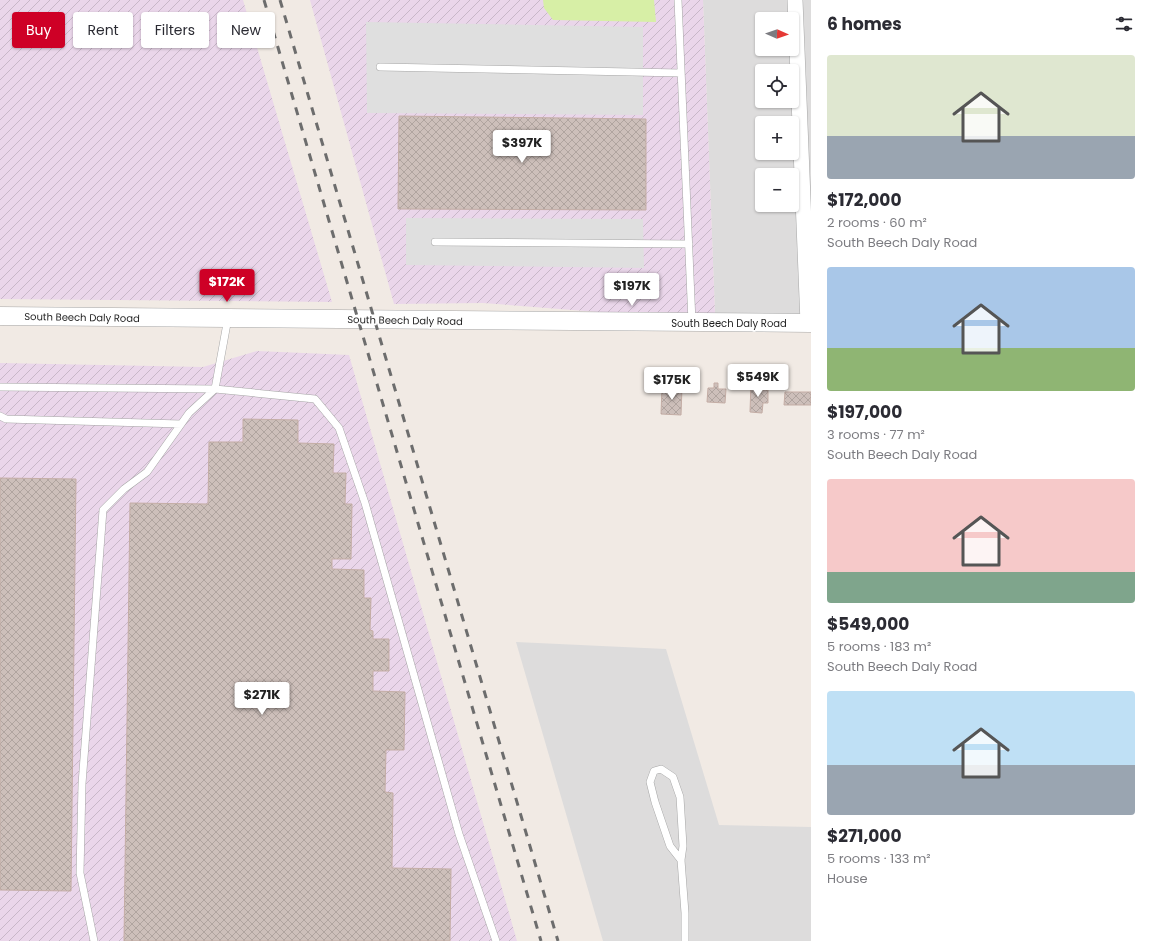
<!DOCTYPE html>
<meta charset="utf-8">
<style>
body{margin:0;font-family:Poppins,sans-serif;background:#f2f2f3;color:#2b2b33;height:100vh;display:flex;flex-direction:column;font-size:15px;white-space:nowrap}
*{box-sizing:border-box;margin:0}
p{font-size:13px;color:#7c7c81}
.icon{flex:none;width:22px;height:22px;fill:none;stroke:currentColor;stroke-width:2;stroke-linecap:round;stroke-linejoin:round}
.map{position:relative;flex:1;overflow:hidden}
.side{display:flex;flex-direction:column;background:#fff;width:340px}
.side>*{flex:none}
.guide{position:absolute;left:12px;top:12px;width:380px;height:36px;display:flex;gap:8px}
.needle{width:26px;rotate:92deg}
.fabs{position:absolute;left:755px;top:12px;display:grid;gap:8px}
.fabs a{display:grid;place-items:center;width:44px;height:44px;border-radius:4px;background:#fff;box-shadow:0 1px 3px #0004;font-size:20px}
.price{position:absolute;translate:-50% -34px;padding:0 9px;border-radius:4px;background:#fff;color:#222;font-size:13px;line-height:26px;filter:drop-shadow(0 1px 2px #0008)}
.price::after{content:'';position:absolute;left:50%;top:24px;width:12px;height:9px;margin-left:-6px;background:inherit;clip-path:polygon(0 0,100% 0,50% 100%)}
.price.active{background:#ce0026;color:#fff}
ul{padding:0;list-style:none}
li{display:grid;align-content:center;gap:8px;height:212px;padding:0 16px}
li span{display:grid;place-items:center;height:124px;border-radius:4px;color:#555}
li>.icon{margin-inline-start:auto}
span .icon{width:72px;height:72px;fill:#fffc;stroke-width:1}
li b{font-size:17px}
h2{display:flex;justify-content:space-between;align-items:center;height:48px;padding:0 16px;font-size:17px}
.tag{padding:0 14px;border-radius:4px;background:#fff;box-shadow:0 1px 3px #0004;font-size:14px;line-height:36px}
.tag.active{background:#ce0026;color:#fff}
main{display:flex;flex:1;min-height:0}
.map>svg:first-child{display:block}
.residential{fill:#dddcdc;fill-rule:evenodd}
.industrial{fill:url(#industrial-furrows)}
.grass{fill:#d7efa6}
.parking{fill:#dfdfdf}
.building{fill:url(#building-cross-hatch);stroke:#c4ada5}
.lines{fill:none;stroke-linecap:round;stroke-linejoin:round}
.service-casing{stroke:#a6a6a6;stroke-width:8}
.minor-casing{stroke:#a6a6a6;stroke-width:16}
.tertiary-casing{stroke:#a6a6a6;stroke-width:19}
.service{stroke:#fff;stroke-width:7}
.minor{stroke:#fff;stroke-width:15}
.tertiary{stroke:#fff;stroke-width:18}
.rail{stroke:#6d6d6d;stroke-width:3;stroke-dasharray:8 8;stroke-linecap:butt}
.labels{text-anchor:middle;stroke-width:3.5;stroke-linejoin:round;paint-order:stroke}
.street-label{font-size:10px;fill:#1f1f1f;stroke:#fff}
</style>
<main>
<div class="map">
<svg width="811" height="941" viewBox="0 0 811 941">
<defs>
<pattern id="industrial-furrows" width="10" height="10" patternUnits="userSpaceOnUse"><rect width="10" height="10" fill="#ead6ea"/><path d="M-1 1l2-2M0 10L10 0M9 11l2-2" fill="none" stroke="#c8b7c8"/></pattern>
<pattern id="building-cross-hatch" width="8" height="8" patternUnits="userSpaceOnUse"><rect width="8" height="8" fill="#cdbfba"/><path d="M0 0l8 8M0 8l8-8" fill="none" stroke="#b0a49f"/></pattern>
</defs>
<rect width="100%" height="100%" fill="#f1eae4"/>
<path class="residential" d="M703 0H811V315L715 314ZM762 19H792V49H762ZM762 71H792V101H762ZM762 123H792V153H762ZM762 175H792V205H762Z
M516 642 666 649 719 825 811 827V941H603Z"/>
<path class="industrial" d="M0 0H243L332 302 0 299Z
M310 0H703L715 314H624L483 303 394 304Z
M257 351 349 355 517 941H0V363L203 367Z"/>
<path class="grass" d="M543 0H654L656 22 553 20 544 8Z"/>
<path class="parking" d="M366 22 643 27V115L367 113Z
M406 218 643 219 644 268 406 265Z"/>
<path class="building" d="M399 116 646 119V210L398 209Z
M714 383H718V389H726L725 403 707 402 708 388H714Z
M751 383H762V390H768V403H763L762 413 750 412Z
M662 387H682L681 415 661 414Z
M785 392H811V405H784Z
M243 419 298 420V443L334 444 333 473H346L345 504H352L351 559H332V569L364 570V598H371L370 630 373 631V639H389V671H373V691L405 692 404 750H386L385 792 393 793 392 868 451 869 450 941H124L130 503 208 504 209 442H243Z
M0 478 76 479 71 891 0 890Z"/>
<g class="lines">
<g class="service-casing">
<path id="service" d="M678 0 692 322
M380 67 681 73
M435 242 689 244
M0 387 215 389 315 399 339 428 365 503 459 834 496 941
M0 416 6 419 181 424
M681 860 670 846 655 802 650 782 654 771 661 769 673 777 680 797 683 846 681 860 685 913V941
M94 941 80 873 82 784 103 510 124 489 147 472 189 413 215 389 228 318"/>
</g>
<g class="minor-casing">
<path id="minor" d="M795 0 808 323"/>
</g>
<g class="tertiary-casing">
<path id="tertiary" d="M0 316 811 323"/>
</g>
<use href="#service" class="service"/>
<use href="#minor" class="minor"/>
<use href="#tertiary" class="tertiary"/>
<path class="rail" d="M264 0 541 941
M280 0 558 941"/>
</g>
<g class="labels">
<g class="street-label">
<text transform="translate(82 317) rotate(1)" y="4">South Beech Daly Road</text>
<text transform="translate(405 320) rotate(1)" y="4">South Beech Daly Road</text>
<text x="729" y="327">South Beech Daly Road</text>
</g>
</g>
</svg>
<div class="fabs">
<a><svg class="needle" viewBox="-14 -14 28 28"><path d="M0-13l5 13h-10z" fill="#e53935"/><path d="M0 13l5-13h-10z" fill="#7c7c81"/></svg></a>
<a><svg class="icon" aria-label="locate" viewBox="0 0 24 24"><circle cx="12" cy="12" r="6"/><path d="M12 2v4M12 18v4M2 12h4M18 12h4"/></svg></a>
<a>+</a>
<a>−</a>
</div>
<b class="price" style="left:522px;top:164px">$397K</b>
<b class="price active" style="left:227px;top:303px">$172K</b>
<b class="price" style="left:632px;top:307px">$197K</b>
<b class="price" style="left:758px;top:398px">$549K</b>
<b class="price" style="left:672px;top:401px">$175K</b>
<b class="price" style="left:262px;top:716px">$271K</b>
<div class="guide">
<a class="tag active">Buy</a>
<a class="tag">Rent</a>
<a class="tag">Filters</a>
<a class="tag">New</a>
</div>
</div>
<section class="side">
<h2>6 homes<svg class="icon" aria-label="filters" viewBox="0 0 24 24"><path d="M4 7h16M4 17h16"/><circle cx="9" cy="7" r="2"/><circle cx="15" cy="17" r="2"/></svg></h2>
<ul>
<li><span style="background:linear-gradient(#dfe7d0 65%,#9aa5b1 0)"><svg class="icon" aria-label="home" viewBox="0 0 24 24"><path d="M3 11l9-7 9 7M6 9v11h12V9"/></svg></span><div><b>$172,000</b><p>2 rooms · 60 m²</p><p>South Beech Daly Road</p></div></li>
<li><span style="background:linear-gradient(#a9c7e8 65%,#8fb573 0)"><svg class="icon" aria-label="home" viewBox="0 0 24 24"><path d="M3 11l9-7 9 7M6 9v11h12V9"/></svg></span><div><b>$197,000</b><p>3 rooms · 77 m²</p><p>South Beech Daly Road</p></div></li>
<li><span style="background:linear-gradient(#f6c9c9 75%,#7fa58c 0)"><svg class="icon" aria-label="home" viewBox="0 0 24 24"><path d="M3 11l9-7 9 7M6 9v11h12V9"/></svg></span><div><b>$549,000</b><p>5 rooms · 183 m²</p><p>South Beech Daly Road</p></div></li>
<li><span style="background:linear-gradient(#bfe0f5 60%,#9aa5b1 0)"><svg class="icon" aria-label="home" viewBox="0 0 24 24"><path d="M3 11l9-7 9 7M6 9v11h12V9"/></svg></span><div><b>$271,000</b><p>5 rooms · 133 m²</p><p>House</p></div></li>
</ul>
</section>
</main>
